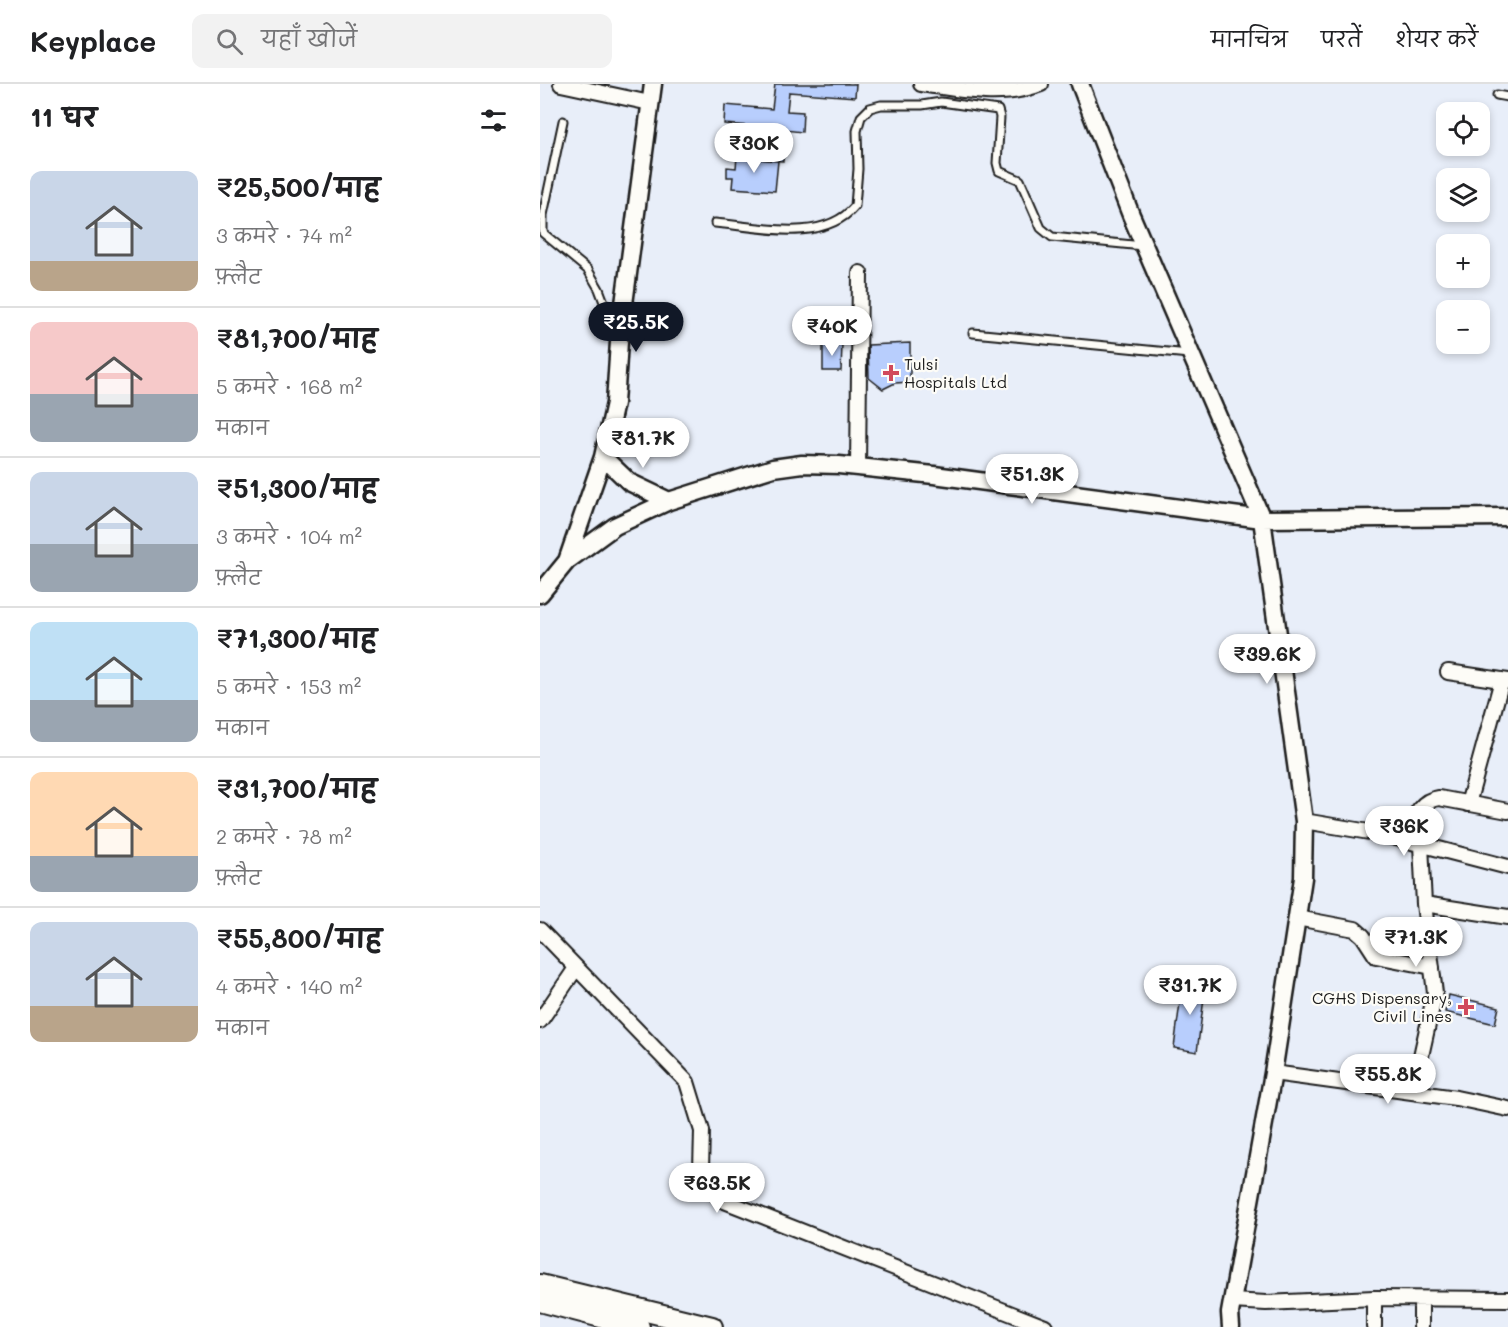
<!DOCTYPE html>
<html lang="hi">
<meta charset="utf-8">
<style>
body{margin:0;font-family:Mali,"Playpen Sans Deva",sans-serif;background:#f2f2f2;color:#202124;height:100vh;display:flex;flex-direction:column;font-size:22px;white-space:nowrap}
*{box-sizing:border-box;margin:0}
p{font-size:20px;color:#757577}
.icon{flex:none;width:33px;height:33px;fill:none;stroke:currentColor;stroke-width:2;stroke-linecap:round;stroke-linejoin:round}
.map{position:relative;flex:1;overflow:hidden}
.panel{display:flex;flex-direction:column;background:#fff;width:540px}
.panel>*{flex:none}
.controls{position:absolute;left:896px;top:18px;display:grid;gap:12px}
.controls a{display:grid;place-items:center;width:54px;height:54px;border-radius:12px;background:#fff;box-shadow:0 3px 9px #0003;font-size:30px}
.price{position:absolute;translate:-50% -51px;padding:0 14px;border-radius:21px;background:#fff;color:#222;font-size:20px;line-height:39px;filter:drop-shadow(0 2px 3px #0008)}
.price::after{content:'';position:absolute;left:50%;top:36px;width:18px;height:14px;margin-left:-9px;background:inherit;clip-path:polygon(0 0,100% 0,50% 100%)}
.price.active{background:#111827;color:#fff}
ul{padding:0;list-style:none}
li{display:flex;align-items:center;gap:18px;height:150px;padding:0 30px}
li+li{border-top:2px solid #e0e0e0}
li span{display:grid;place-items:center;flex:none;width:168px;height:120px;border-radius:12px;color:#555}
li>.icon{margin-inline-start:auto}
span .icon{width:72px;height:72px;fill:#fffc;stroke-width:1}
li b{font-size:26px}
h2{display:flex;justify-content:space-between;align-items:center;height:72px;padding:0 30px;font-size:26px}
header{display:flex;align-items:center;gap:36px;box-sizing:border-box;height:84px;padding:0 30px;background:#fff;border-bottom:2px solid #e0e0e0}
header strong{font-size:28px}
nav{display:flex;gap:33px;margin-inline-start:auto;font-size:21px}
.search{width:420px;height:54px;background:#f2f2f2;display:flex;align-items:center;gap:15px;box-sizing:border-box;padding:0 21px;border-radius:12px;color:#757577;font-size:22px}
main{display:flex;flex:1;min-height:0}
.map>svg:first-child{display:block}
.building{fill:#b8cefd;stroke:#1c1c1c;stroke-width:1.5}
.lines{fill:none;stroke-linecap:round;stroke-linejoin:round}
.service-casing{stroke:#1c1c1c;stroke-width:11}
.minor-casing{stroke:#1c1c1c;stroke-width:18}
.tertiary-casing{stroke:#1c1c1c;stroke-width:21}
.secondary-casing{stroke:#1c1c1c;stroke-width:24}
.service{stroke:#fdfcf7;stroke-width:7}
.minor{stroke:#fdfcf7;stroke-width:14}
.tertiary{stroke:#fdfcf7;stroke-width:16}
.secondary{stroke:#fdfcf7;stroke-width:20}
.poi-dot{fill:#d1495b;stroke:#fdfcf7;stroke-width:2}
.labels{text-anchor:middle;stroke-width:4.5;stroke-linejoin:round;paint-order:stroke}
.poi-label{font-size:16px;fill:#1c1c1c;stroke:#fdfcf7;text-anchor:start}
</style>
<header>
<strong>Keyplace</strong>
<div class="search"><svg class="icon" aria-label="search" viewBox="0 0 24 24"><circle cx="10" cy="10" r="6"/><path d="M15 15l6 6"/></svg>यहाँ खोजें</div>
<nav><a>मानचित्र</a><a>परतें</a><a>शेयर करें</a></nav>
</header>
<main>
<section class="panel">
<h2>11 घर<svg class="icon" aria-label="filters" viewBox="0 0 24 24"><path d="M4 7h16M4 17h16"/><circle cx="9" cy="7" r="2"/><circle cx="15" cy="17" r="2"/></svg></h2>
<ul>
<li><span style="background:linear-gradient(#c9d6e8 75%,#b9a48a 0)"><svg class="icon" aria-label="home" viewBox="0 0 24 24"><path d="M3 11l9-7 9 7M6 9v11h12V9"/></svg></span><div><b>₹25,500/माह</b><p>3 कमरे · 74 m²</p><p>फ़्लैट</p></div></li>
<li><span style="background:linear-gradient(#f6c9c9 60%,#9aa5b1 0)"><svg class="icon" aria-label="home" viewBox="0 0 24 24"><path d="M3 11l9-7 9 7M6 9v11h12V9"/></svg></span><div><b>₹81,700/माह</b><p>5 कमरे · 168 m²</p><p>मकान</p></div></li>
<li><span style="background:linear-gradient(#c9d6e8 60%,#9aa5b1 0)"><svg class="icon" aria-label="home" viewBox="0 0 24 24"><path d="M3 11l9-7 9 7M6 9v11h12V9"/></svg></span><div><b>₹51,300/माह</b><p>3 कमरे · 104 m²</p><p>फ़्लैट</p></div></li>
<li><span style="background:linear-gradient(#bfe0f5 65%,#9aa5b1 0)"><svg class="icon" aria-label="home" viewBox="0 0 24 24"><path d="M3 11l9-7 9 7M6 9v11h12V9"/></svg></span><div><b>₹71,300/माह</b><p>5 कमरे · 153 m²</p><p>मकान</p></div></li>
<li><span style="background:linear-gradient(#ffd9b3 70%,#9aa5b1 0)"><svg class="icon" aria-label="home" viewBox="0 0 24 24"><path d="M3 11l9-7 9 7M6 9v11h12V9"/></svg></span><div><b>₹31,700/माह</b><p>2 कमरे · 78 m²</p><p>फ़्लैट</p></div></li>
<li><span style="background:linear-gradient(#c9d6e8 70%,#b9a48a 0)"><svg class="icon" aria-label="home" viewBox="0 0 24 24"><path d="M3 11l9-7 9 7M6 9v11h12V9"/></svg></span><div><b>₹55,800/माह</b><p>4 कमरे · 140 m²</p><p>मकान</p></div></li>
</ul>
</section>
<div class="map">
<svg width="968" height="1243" viewBox="0 0 968 1243">
<rect width="100%" height="100%" fill="#e8eef9"/>
<filter id="ink" filterUnits="userSpaceOnUse"><feTurbulence type="fractalNoise" baseFrequency=".0167" numOctaves="2"/><feDisplacementMap in="SourceGraphic" scale="12" xChannelSelector="R" yChannelSelector="G"/><feConvolveMatrix kernelMatrix="1 2 1 2 8 2 1 2 1" color-interpolation-filters="sRGB"/></filter>
<g filter="url(#ink)">
<path class="building" d="M235 0H316L315 13 249 8 247 27 263 28 262 48 245 46 243 77 231 76 233 44 184 40 185 21 232 25Z
M197 73 238 77 235 107 192 104 193 93H187V83L196 84Z
M370 259V298L355 299 343 305 329 294 328 261Z
M283 260H302L301 287H283Z
M643 896 666 899 657 968 634 964Z
M909 911 959 923 955 940 905 928Z"/>
<g class="lines">
<g class="service-casing">
<path id="service" d="M957 11 968 13
M23 37 3 131V149L48 186 59 205 76 250
M175 139C219 143 283 160 315 122L318 85 317 47 321 33 330 24 341 21H382L401 18 458 26 460 33 457 79 459 87 480 96 501 144 512 153 603 162
M433 249 649 270"/>
</g>
<g class="minor-casing">
<path id="minor" d="M21 0 110 19
M381 0C423 6 461 15 501 0
M318 383 320 189
M908 588 968 597
M928 720 962 596
M764 737 841 750 968 783
M865 757C874 738 876 717 899 714L968 727
M884 820 968 833
M757 834 815 845 823 852 836 872 892 883
M0 846 147 998 162 1047 161 1086 167 1100 182 1116 505 1243
M0 937 36 884
M733 989 916 1014 968 1025
M873 1008 895 909 884 820 881 761
M834 1214V1243
M881 1215V1243
M692 1217 726 1219 834 1214 968 1215"/>
</g>
<g class="tertiary-casing">
<path id="tertiary" d="M540 0 591 131 722 435 764 737 763 794 733 989 690 1229 691 1243
M63 373 89 398 129 417
M27 477 75 442 129 417 233 384 262 380 299 381 394 391 722 435 968 433
M0 510 27 477 63 373 75 319 79 258 113 0"/>
</g>
<g class="secondary-casing">
<path id="secondary" d="M0 1201 172 1243
M0 1217 99 1243"/>
</g>
<use href="#service" class="service"/>
<use href="#minor" class="minor"/>
<use href="#tertiary" class="tertiary"/>
<use href="#secondary" class="secondary"/>
</g>
</g>
<g class="poi-dot">
<path d="M348 280h6v6h6v6h-6v6h-6v-6h-6v-6h6z"/>
<path d="M923 914h6v6h6v6h-6v6h-6v-6h-6v-6h6z"/>
</g>
<g class="labels">
<g class="poi-label">
<text x="364" y="286">Tulsi<tspan x="364" dy="18">Hospitals Ltd</tspan></text>
<text x="912" y="920" text-anchor="end">CGHS Dispensary,<tspan x="912" dy="18">Civil Lines</tspan></text>
</g>
</g>
</svg>
<div class="controls">
<a><svg class="icon" aria-label="locate" viewBox="0 0 24 24"><circle cx="12" cy="12" r="6"/><path d="M12 2v4M12 18v4M2 12h4M18 12h4"/></svg></a>
<a><svg class="icon" aria-label="layers" viewBox="0 0 24 24"><path d="M12 4l9 5-9 5-9-5zM3 14l9 5 9-5"/></svg></a>
<a>+</a>
<a>−</a>
</div>
<b class="price" style="left:214px;top:90px">₹30K</b>
<b class="price active" style="left:96px;top:269px">₹25.5K</b>
<b class="price" style="left:292px;top:273px">₹40K</b>
<b class="price" style="left:103px;top:385px">₹81.7K</b>
<b class="price" style="left:492px;top:421px">₹51.3K</b>
<b class="price" style="left:727px;top:601px">₹39.6K</b>
<b class="price" style="left:864px;top:773px">₹36K</b>
<b class="price" style="left:876px;top:884px">₹71.3K</b>
<b class="price" style="left:650px;top:932px">₹31.7K</b>
<b class="price" style="left:848px;top:1021px">₹55.8K</b>
<b class="price" style="left:177px;top:1130px">₹63.5K</b>
</div>
</main>
